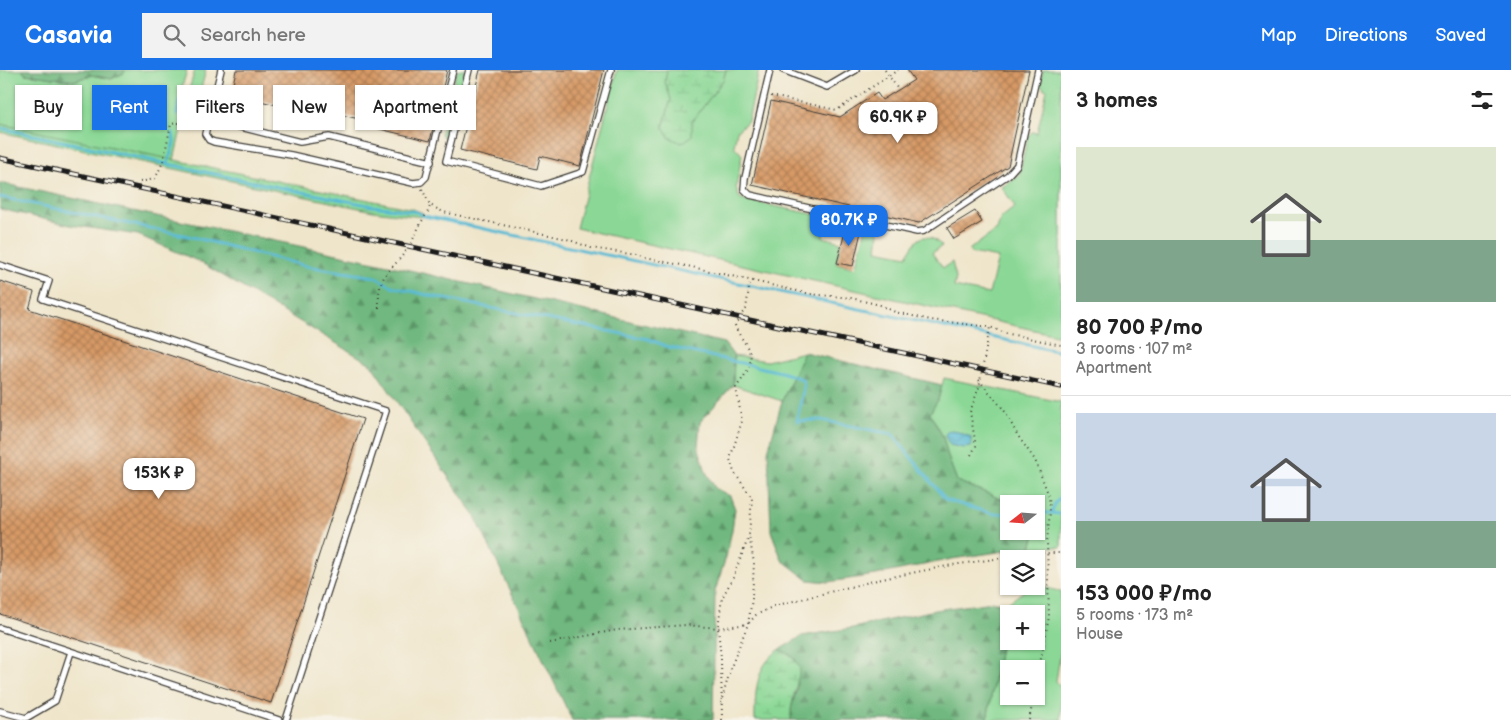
<!DOCTYPE html>
<meta charset="utf-8">
<style>
body{margin:0;font-family:"Balsamiq Sans",sans-serif;background:#f2f2f2;color:#222;height:100vh;display:flex;flex-direction:column;font-size:19px;white-space:nowrap}
*{box-sizing:border-box;margin:0}
p{font-size:16px;color:#767676}
.icon{flex:none;width:28px;height:28px;fill:none;stroke:currentColor;stroke-width:2;stroke-linecap:round;stroke-linejoin:round}
.map{position:relative;flex:1;overflow:hidden}
.sheet{display:flex;flex-direction:column;background:#fff;width:450px}
.sheet>*{flex:none}
.hud{position:absolute;left:15px;top:15px;width:475px;height:45px;display:flex;gap:10px}
.needle{width:32px;rotate:253deg}
.tools{position:absolute;left:1000px;top:425px;display:grid;gap:10px}
.tools a{display:grid;place-items:center;width:45px;height:45px;border-radius:0px;background:#fff;box-shadow:0 1px 4px #0004;font-size:25px}
.price{position:absolute;translate:-50% -42px;padding:0 11px;border-radius:10px;background:#fff;color:#222;font-size:16px;line-height:32px;filter:drop-shadow(0 1px 2px #0008)}
.price::after{content:'';position:absolute;left:50%;top:30px;width:15px;height:11px;margin-left:-8px;background:inherit;clip-path:polygon(0 0,100% 0,50% 100%)}
.price.current{background:#1a73e8;color:#fff}
ul{padding:0;list-style:none}
li{display:grid;align-content:center;gap:10px;height:265px;padding:0 15px}
li+li{border-top:1px solid #e0e0e0}
li span{display:grid;place-items:center;height:155px;border-radius:0px;color:#555}
li>.icon{margin-inline-start:auto}
span .icon{width:90px;height:90px;fill:#fffc;stroke-width:1}
li b{font-size:21px}
h2{display:flex;justify-content:space-between;align-items:center;height:60px;padding:0 15px;font-size:21px}
.chip{padding:0 18px;border-radius:0px;background:#fff;box-shadow:0 1px 4px #0004;font-size:18px;line-height:45px}
.chip.current{background:#1a73e8;color:#fff}
header{display:flex;align-items:center;gap:30px;box-sizing:border-box;height:70px;padding:0 25px;background:#1a73e8;color:#fff}
header strong{font-size:24px}
nav{display:flex;gap:28px;margin-inline-start:auto;font-size:18px}
.search{width:350px;height:45px;background:#f2f2f2;display:flex;align-items:center;gap:12px;box-sizing:border-box;padding:0 18px;border-radius:0px;color:#767676;font-size:19px}
main{display:flex;flex:1;min-height:0}
.map>svg:first-child{display:block}
.green{fill:#8bd896;stroke:#547a59;fill-rule:evenodd}
.forest{fill:url(#forest-firs);stroke:#466a4e}
.wetland{fill:url(#wetland-marsh);stroke:#547a59}
.water{fill:url(#water-waves);stroke:#396b78}
.lines{fill:none;stroke-linecap:round;stroke-linejoin:round}
.stream{stroke:#56bad4;stroke-width:3}
.building{fill:url(#building-cross-hatch)}
.service-casing{stroke:#3c3a36;stroke-width:8}
.path{stroke:#3c3a36;stroke-width:2;stroke-dasharray:1 4;stroke-linecap:butt}
.service{stroke:#fff;stroke-width:5.5}
.rail-casing{stroke:#1c1c1c;stroke-width:5}
.rail{stroke:#f7f3e8;stroke-width:3;stroke-dasharray:9;stroke-linecap:butt}
</style>
<header>
<strong>Casavia</strong>
<div class="search"><svg class="icon" aria-label="search" viewBox="0 0 24 24"><circle cx="10" cy="10" r="6"/><path d="M15 15l6 6"/></svg>Search here</div>
<nav><a>Map</a><a>Directions</a><a>Saved</a></nav>
</header>
<main>
<div class="map">
<svg width="1061" height="650" viewBox="0 0 1061 650">
<defs>
<pattern id="forest-firs" width="22" height="20" patternUnits="userSpaceOnUse" patternTransform="scale(1.25)"><rect width="22" height="20" fill="#70b87f"/><path d="M5 1l3.5 6h-7zM16 11l3.5 6h-7z" fill="#5b9567"/></pattern>
<pattern id="wetland-marsh" width="20" height="14" patternUnits="userSpaceOnUse" patternTransform="scale(1.25)"><rect width="20" height="14" fill="#8bd896"/><path d="M1 5h8M5 5V1M11 12h8M15 12V8" fill="none" stroke="#77b981"/></pattern>
<pattern id="water-waves" width="16" height="10" patternUnits="userSpaceOnUse" patternTransform="scale(1.25)"><rect width="16" height="10" fill="#56bad4"/><path d="M0 5q4-4 8 0t8 0" fill="none" stroke="#4a9fb5"/></pattern>
<pattern id="building-cross-hatch" width="8" height="8" patternUnits="userSpaceOnUse" patternTransform="scale(1.25)"><rect width="8" height="8" fill="#d79a66"/><path d="M0 0l8 8M0 8l8-8" fill="none" stroke="#ae7d53"/></pattern>
</defs>
<rect width="100%" height="100%" fill="#f7f3e8"/>
<filter id="ink" filterUnits="userSpaceOnUse"><feTurbulence type="fractalNoise" baseFrequency=".02" numOctaves="2"/><feDisplacementMap in="SourceGraphic" scale="10" xChannelSelector="R" yChannelSelector="G"/><feConvolveMatrix kernelMatrix="1 2 1 2 8 2 1 2 1" color-interpolation-filters="sRGB"/></filter>
<filter id="wash" filterUnits="userSpaceOnUse"><feTurbulence type="fractalNoise" baseFrequency=".0096" numOctaves="4" result="noise"/><feDisplacementMap in="SourceGraphic" scale="20" xChannelSelector="R" yChannelSelector="G"/><feGaussianBlur stdDeviation="1.12" result="paint"/><feColorMatrix in="noise" values="0 0 0 0 0 0 0 0 0 0 0 0 0 0 0 0 0 1.4 0 .05"/><feComposite in="paint" operator="in"/></filter>
<g filter="url(#wash)">
<rect width="100%" height="100%" fill="#efe5ca"/>
<path class="green" d="M0 0H22L25 4 74 11 91 5 111 9 124 3 125 0H187L180 24 189 20 195 0H206L198 30 184 47 174 90 88 74 0 54Z
M457 0H465L449 65 446 68 443 67 441 63Z
M617 0H667L666 12 671 29 663 58 692 52 723 10 726 0H759L748 51 737 61 734 76 742 85 736 117 739 127 744 130 827 147 823 167 841 172 836 193 855 198 866 157 876 158 879 162 877 180 907 186C916 168 925 159 942 176L932 183 943 198 952 192 956 208 954 217 989 224 998 188 971 183 970 179 997 160 1001 148 1015 137 1002 117 1019 106 1028 66 1032 62 1037 63 1047 20 1043 18 1040 14 1043 0H1061V266L576 158Z
M804 282 782 331 733 315 734 286 767 291Z
M944 308 1061 332V477H1031L1041 446 1036 443V434H1013L957 411 948 387 943 367 930 343 938 330Z
M1041 516 1061 522V579L1056 611 1061 617V650H987L1008 533 1024 521ZM1009 544H1036V571H1009ZM1009 599H1036V626H1009Z"/>
<path class="forest" d="M22 0H125L124 3 111 9 91 5 74 11 25 4Z
M0 113 375 192 724 273 734 286 733 315 700 352 698 376 706 402 715 418 730 426 735 439 732 460 726 487 715 521 713 650H572L475 446 371 294 200 192 138 165 70 155 0 139Z
M804 282 942 315 938 330 930 343 943 367 948 387 957 411 1013 434H1009V461H1036V443L1041 445 1031 477 952 489 876 505 828 512 808 510 782 490 771 461 768 381 782 331Z
M993 532 1008 533 987 650H791V639L797 618 796 590 789 584 779 580 802 566 853 558 935 540Z"/>
<path class="wetland" d="M667 0H726L723 10 692 52V66L682 73 670 68 663 58 671 29 665 12Z
M0 54 413 139 423 143 422 147 373 141 0 62Z
M779 580C790 584 795 588 800 599L791 639V650H755C755 624 755 596 779 580Z"/>
<path class="water" d="M953 360 971 367V377L963 378 950 375 945 366 947 361Z"/>
<g class="lines">
<path class="stream" d="M177 44 179 31 185 25
M0 58 238 109 373 136 417 142 424 146 1061 282
M168 93 174 72 173 62
M0 127 188 166 306 196 375 207 391 216 431 226 648 269 669 277 781 302 802 309 804 315 797 351 821 350 892 364 946 430 994 444 1009 443
M1036 442 1061 444
M1052 443 1055 433 1061 428"/>
</g>
<g id="blocks">
<path class="building" d="M236 0H447L430 71 367 56 368 51 307 37 306 42 231 24Z
M480 0H604L580 96 540 86 537 99 460 80Z
M907 0H1029L1008 96 919 153 752 115 771 31 840 47 877 23 882 30 914 10Z
M975 141 982 152 954 169 947 158Z
M846 158 861 162 853 196 837 193Z
M0 211 34 222 29 239 363 349 271 633 0 544Z"/>
</g>
</g>
<g filter="url(#ink)">
<use href="#blocks" fill-opacity="0" stroke="#3c3a36" stroke-width="1"/>
<g class="lines">
<g class="service-casing">
<path id="service" d="M221 0 205 64 209 70 214 72 291 85 413 113 421 112 426 107 453 0
M469 0 446 91 541 116 583 102 611 0
M770 0 745 108 744 119 750 125 917 162 924 161 1008 105 1017 95 1038 0
M783 0 827 17 856 0
M209 49 300 72 329 67 431 92
M0 195 49 211 43 229 386 341 286 650
M0 558 279 650
M0 641 26 648 55 631 71 582"/>
</g>
<path class="path" d="M885 0 897 18
M771 26 837 40 898 0
M140 112 155 109 163 92 171 54 201 50
M422 119 430 135 443 142 567 169 591 178 637 185 644 188 692 197 810 224 851 228 880 235 895 242 931 250 990 257 1005 263 1061 275
M379 238C377 204 388 205 406 181 413 172 416 162 421 153 424 147 429 142 430 135
M979 310 1004 340 1018 366 1035 390 1049 426 1050 442 1047 471 1049 547 1036 614
M971 385 976 376 970 342 979 317 990 257
M550 573 617 560 686 555 718 558 748 554 752 529 754 493 749 465 752 428 734 402 730 389 742 351 736 318C743 307 755 294 749 281 745 271 738 265 735 255L739 247 746 239 750 211
M721 633 731 597 748 554 756 545 774 536 877 510 952 495 1038 483H1061
M722 650 721 588 718 558 722 528 733 508 749 466
M1029 650 1034 626"/>
<use href="#service" class="service"/>
<g class="rail-casing">
<path id="rail" d="M0 88 1061 317"/>
</g>
<use href="#rail" class="rail"/>
</g>
</g>
</svg>
<div class="tools">
<a><svg class="needle" viewBox="-14 -14 28 28"><path d="M0-13l5 13h-10z" fill="#e53935"/><path d="M0 13l5-13h-10z" fill="#767676"/></svg></a>
<a><svg class="icon" aria-label="layers" viewBox="0 0 24 24"><path d="M12 4l9 5-9 5-9-5zM3 14l9 5 9-5"/></svg></a>
<a>+</a>
<a>−</a>
</div>
<b class="price" style="left:898px;top:74px">60.9K ₽</b>
<b class="price current" style="left:849px;top:177px">80.7K ₽</b>
<b class="price" style="left:159px;top:430px">153K ₽</b>
<div class="hud">
<a class="chip">Buy</a>
<a class="chip current">Rent</a>
<a class="chip">Filters</a>
<a class="chip">New</a>
<a class="chip">Apartment</a>
</div>
</div>
<section class="sheet">
<h2>3 homes<svg class="icon" aria-label="filters" viewBox="0 0 24 24"><path d="M4 7h16M4 17h16"/><circle cx="9" cy="7" r="2"/><circle cx="15" cy="17" r="2"/></svg></h2>
<ul>
<li><span style="background:linear-gradient(#dfe7d0 60%,#7fa58c 0)"><svg class="icon" aria-label="home" viewBox="0 0 24 24"><path d="M3 11l9-7 9 7M6 9v11h12V9"/></svg></span><div><b>80 700 ₽/mo</b><p>3 rooms · 107 m²</p><p>Apartment</p></div></li>
<li><span style="background:linear-gradient(#c9d6e8 70%,#7fa58c 0)"><svg class="icon" aria-label="home" viewBox="0 0 24 24"><path d="M3 11l9-7 9 7M6 9v11h12V9"/></svg></span><div><b>153 000 ₽/mo</b><p>5 rooms · 173 m²</p><p>House</p></div></li>
</ul>
</section>
</main>
